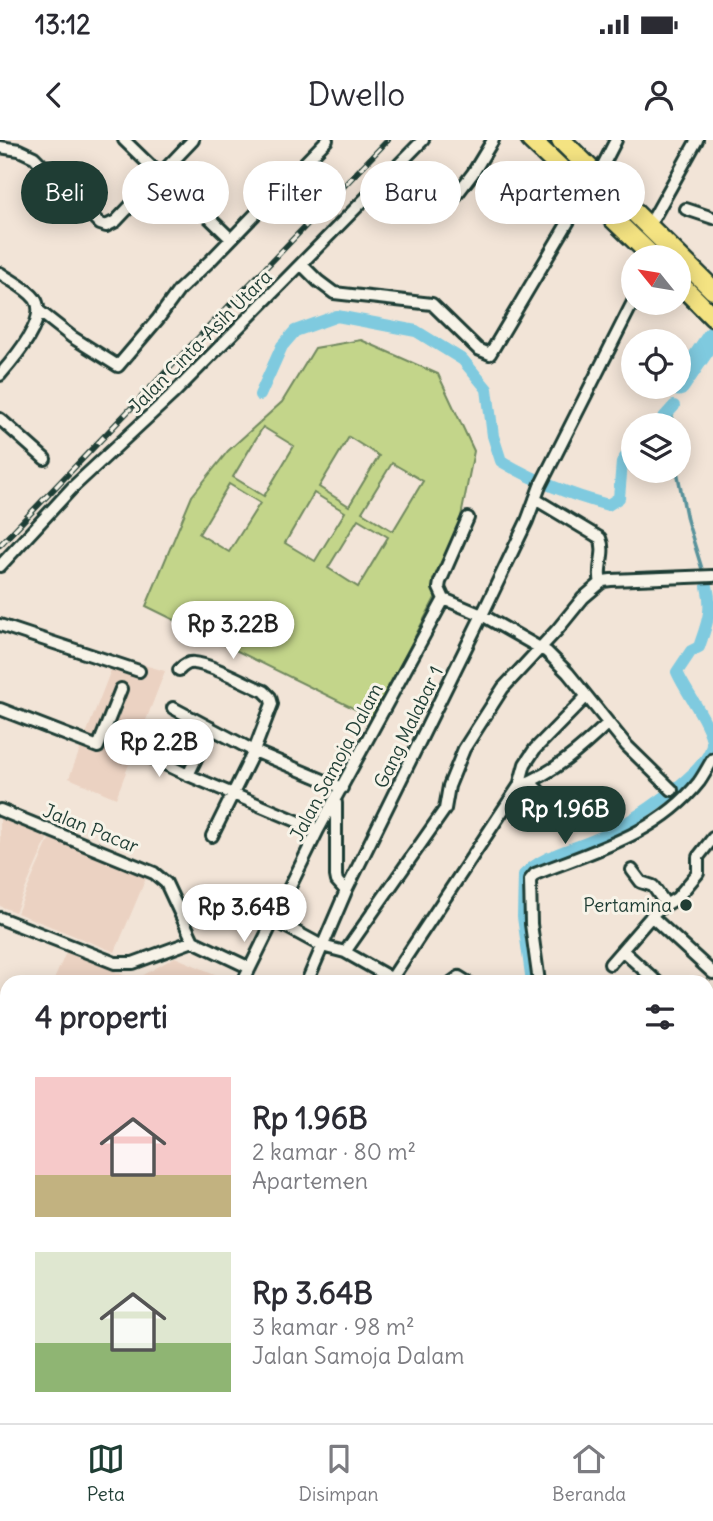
<!DOCTYPE html>
<html lang="id">
<meta charset="utf-8">
<style>
body{margin:0;font-family:Delius,sans-serif;background:#f7f7f7;color:#2b2b33;height:100vh;display:flex;flex-direction:column;font-size:26px;white-space:nowrap}
*{box-sizing:border-box;margin:0}
p{font-size:23px;color:#7c7c81}
.icon{flex:none;width:38px;height:38px;fill:none;stroke:currentColor;stroke-width:2;stroke-linecap:round;stroke-linejoin:round}
.map{position:relative;flex:1;overflow:hidden}
.panel{position:absolute;left:0px;top:835px;width:714px;height:450px;display:flex;flex-direction:column;background:#fff;border-radius:21px 21px 0 0;box-shadow:0 4px 18px #0003}
.panel>*{flex:none}
.hud{position:absolute;left:21px;top:21px;width:672px;height:63px;display:flex;gap:14px}
.needle{width:46px;rotate:300deg}
.controls{position:absolute;left:621px;top:105px;display:grid;gap:14px}
.controls a{display:grid;place-items:center;width:70px;height:70px;border-radius:50%;background:#fff;box-shadow:0 4px 18px #0003;font-size:35px}
.price{position:absolute;translate:-50% -60px;padding:0 16px;border-radius:24px;background:#fff;color:#222;font-size:23px;line-height:46px;filter:drop-shadow(0 2px 4px #0008)}
.price::after{content:'';position:absolute;left:50%;top:42px;width:21px;height:16px;margin-left:-10px;background:inherit;clip-path:polygon(0 0,100% 0,50% 100%)}
.price.on{background:#1f3d34;color:#fff}
ul{padding:0;list-style:none}
li{display:flex;align-items:center;gap:21px;height:175px;padding:0 35px}
li span{display:grid;place-items:center;flex:none;width:196px;height:140px;border-radius:0px;color:#555}
li>.icon{margin-inline-start:auto}
span .icon{width:84px;height:84px;fill:#fffc;stroke-width:1}
li b{font-size:30px}
h2{display:flex;justify-content:space-between;align-items:center;height:84px;padding:0 35px;font-size:30px}
.tag{padding:0 24px;border-radius:32px;background:#fff;box-shadow:0 4px 18px #0003;font-size:24px;line-height:63px}
.tag.on{background:#1f3d34;color:#fff}
.status{display:flex;justify-content:space-between;align-items:center;height:49px;padding:0 35px;background:#fff;direction:ltr}
.status svg{height:19px;fill:currentColor}
header{display:flex;justify-content:space-between;align-items:center;height:91px;padding:0 35px;background:#fff;font-size:32px;font-weight:600}
.dock{display:flex;justify-content:space-around;align-items:center;height:98px;border-top:2px solid #e1e1e2;background:#fff;font-size:19px;color:#7c7c81}
.dock a{display:grid;justify-items:center;gap:4px}
.dock .on{color:#1f3d34}
.map>svg:first-child{display:block}
.built{fill:#ebd2c2}
.green{fill:#c3d58a;stroke:#71895f;stroke-width:2;fill-rule:evenodd}
.lines{fill:none;stroke-linecap:round;stroke-linejoin:round}
.stream{stroke:#59929b;stroke-width:3.5}
.canal{stroke:#7fcadf;stroke-width:12}
.river{stroke:#7fcadf;stroke-width:21}
.street-casing{stroke:#1f3d34;stroke-width:16}
.secondary-casing{stroke:#1f3d34;stroke-width:21}
.primary-casing{stroke:#1f3d34;stroke-width:23}
.street{stroke:#f7f3e8;stroke-width:10}
.secondary{stroke:#f7f3e8;stroke-width:16}
.primary{stroke:#f4e382;stroke-width:18}
.rail-casing{stroke:#1f3d34;stroke-width:6}
.rail{stroke:#f7f3e8;stroke-width:3.5;stroke-dasharray:10;stroke-linecap:butt}
.poi-dot{fill:#1f3d34;stroke:#f7f3e8;stroke-width:2.5}
.labels{text-anchor:middle;stroke-width:6;stroke-linejoin:round;paint-order:stroke}
.street-label{font-size:19px;fill:#1f3d34;stroke:#f7f3e8}
.poi-label{font-size:19px;fill:#1f3d34;stroke:#f7f3e8;text-anchor:end}
</style>
<div class="status"><b>13:12</b><svg viewBox="0 0 49 12"><path d="M0 12V9h3v3zM5 12V6h3v6zM10 12V3h3v9zM15 12V0h3v12zM26 1h20v11H26zM47 4h2v5h-2z"/></svg></div>
<header><svg class="icon" aria-label="back" viewBox="0 0 24 24"><path d="M15 5l-7 7 7 7"/></svg>Dwello<svg class="icon" aria-label="person" viewBox="0 0 24 24"><circle cx="12" cy="8" r="4"/><path d="M4 21q1-7 8-7t8 7"/></svg></header>
<div class="map">
<svg width="713" height="1283" viewBox="0 0 713 1283">
<rect width="100%" height="100%" fill="#f2e4d7"/>
<filter id="ink" filterUnits="userSpaceOnUse"><feTurbulence type="fractalNoise" baseFrequency=".0143" numOctaves="2"/><feDisplacementMap in="SourceGraphic" scale="14" xChannelSelector="R" yChannelSelector="G"/><feConvolveMatrix kernelMatrix="1 2 1 2 8 2 1 2 1" color-interpolation-filters="sRGB"/></filter>
<g filter="url(#ink)">
<path class="built" d="M116 517 165 531 116 658 69 638Z
M0 667 52 688 15 772 0 766Z
M54 688 149 731 115 812 17 773Z
M67 810 135 840 175 817 226 839 225 842H53Z
M319 1278H421L425 1283H325Z"/>
<path class="green" d="M361 200 438 234 474 311 451 427 373 578 146 466 192 356 228 311 282 262 315 208ZM263 287 294 306 264 356 233 337ZM349 297 379 316 349 366 319 347ZM392 323 423 341 393 391 362 372ZM229 344 260 363 229 412 199 394ZM314 353 345 372 315 421 285 403ZM358 379 388 397 358 447 328 428Z"/>
<g class="lines">
<path class="stream" d="M670 285 674 266
M677 331 687 380 702 429"/>
<path class="canal" d="M260 255 282 206 295 191 337 176 416 191 463 220 487 249 493 296 501 321C535 341 570 355 608 365L619 358 622 322 634 304
M657 285 674 266
M532 842 523 777 524 735C545 713 578 709 605 695 629 683 711 632 712 603 712 586 685 551 677 532L691 511 699 507C707 483 713 471 707 446
M123 1283 125 1278"/>
<path class="river" d="M679 246 713 196"/>
<g class="street-casing">
<path id="street" d="M124 0 160 35
M0 7 19 10 34 17 100 84 106 86 116 81 193 0
M162 32 230 98
M598 35 616 0
M448 66 473 33 493 0
M686 69 713 78
M649 86 697 0
M302 125 318 141 334 153 432 164 478 209 490 214 586 52
M0 133C11 141 27 148 35 159 49 179 13 220 0 235
M39 171 72 197 118 226 158 179 179 150 211 120 327 0
M0 279 45 319
M535 359 600 398C607 414 596 427 601 443
M0 426 73 347 174 253 423 0
M444 459 482 475 547 512 568 533 627 606 672 650
M444 459 439 448 440 442 468 378
M0 485 139 531
M179 530C183 526 188 522 194 523 211 524 247 544 264 551L270 557 272 564 254 611 212 696
M173 568 254 611 342 648
M0 569 98 607 121 549
M211 588 188 635 318 690
M144 614 188 635
M530 642 559 672
M519 646C554 633 582 608 608 583
M336 663V736L337 741 346 751
M0 670 154 733 166 743 193 801 250 828
M632 730 641 742 653 746 665 763
M651 776 713 833
M0 778 115 823H133L193 801
M274 780 322 806 345 812 396 841
M622 810 657 842
M345 812 445 669 449 646 464 609 503 548 557 490 583 458 603 441 611 440 713 436
M610 824 656 771 677 758 698 733V717L713 698
M392 838 519 646 525 624 535 609 586 557
M243 842 318 690 444 459
M307 842 346 751 482 475 527 381 540 346 634 160
M452 842 459 837 467 842
M539 842 531 784 530 740 535 734C593 711 658 694 699 642 704 635 708 627 713 619
M707 890 713 895
M707 922 713 916
M707 1017 713 1023
M0 1236 7 1239
M611 1278 616 1283
M102 1283 105 1278
M314 1283 320 1278"/>
</g>
<g class="secondary-casing">
<path id="secondary" d="M0 934 7 936
M0 1114 7 1117
M297 1278 303 1283"/>
</g>
<g class="primary-casing">
<path id="primary" d="M531 0 653 117
M561 0 713 150
M679 143 713 177
M707 1130 713 1124
M561 1283 567 1278"/>
</g>
<use href="#street" class="street"/>
<use href="#secondary" class="secondary"/>
<use href="#primary" class="primary"/>
<g class="rail-casing">
<path id="rail" d="M0 405 388 0"/>
</g>
<use href="#rail" class="rail"/>
</g>
</g>
<circle class="poi-dot" cx="686" cy="765" r="7"/>
<g class="labels">
<g class="street-label">
<text transform="translate(200 201) rotate(-45)" y="7">Jalan Cinta-Asih Utara</text>
<text transform="translate(408 587) rotate(-64)" y="7">Gang Malabar 1</text>
<text transform="translate(336 622) rotate(-62)" y="7">Jalan Samoja Dalam</text>
<text transform="translate(91 688) rotate(22)" y="7">Jalan Pacar</text>
</g>
<g class="poi-label">
<text x="672" y="772">Pertamina</text>
</g>
</g>
</svg>
<div class="controls">
<a><svg class="needle" viewBox="-14 -14 28 28"><path d="M0-13l5 13h-10z" fill="#e53935"/><path d="M0 13l5-13h-10z" fill="#7c7c81"/></svg></a>
<a><svg class="icon" aria-label="locate" viewBox="0 0 24 24"><circle cx="12" cy="12" r="6"/><path d="M12 2v4M12 18v4M2 12h4M18 12h4"/></svg></a>
<a><svg class="icon" aria-label="layers" viewBox="0 0 24 24"><path d="M12 4l9 5-9 5-9-5zM3 14l9 5 9-5"/></svg></a>
</div>
<b class="price" style="left:233px;top:521px">Rp 3.22B</b>
<b class="price" style="left:159px;top:639px">Rp 2.2B</b>
<b class="price on" style="left:565px;top:706px">Rp 1.96B</b>
<b class="price" style="left:244px;top:804px">Rp 3.64B</b>
<div class="hud">
<a class="tag on">Beli</a>
<a class="tag">Sewa</a>
<a class="tag">Filter</a>
<a class="tag">Baru</a>
<a class="tag">Apartemen</a>
</div>
<section class="panel">
<h2>4 properti<svg class="icon" aria-label="filters" viewBox="0 0 24 24"><path d="M4 7h16M4 17h16"/><circle cx="9" cy="7" r="2"/><circle cx="15" cy="17" r="2"/></svg></h2>
<ul>
<li><span style="background:linear-gradient(#f6c9c9 70%,#c2b280 0)"><svg class="icon" aria-label="home" viewBox="0 0 24 24"><path d="M3 11l9-7 9 7M6 9v11h12V9"/></svg></span><div><b>Rp 1.96B</b><p>2 kamar · 80 m²</p><p>Apartemen</p></div></li>
<li><span style="background:linear-gradient(#dfe7d0 65%,#8fb573 0)"><svg class="icon" aria-label="home" viewBox="0 0 24 24"><path d="M3 11l9-7 9 7M6 9v11h12V9"/></svg></span><div><b>Rp 3.64B</b><p>3 kamar · 98 m²</p><p>Jalan Samoja Dalam</p></div></li>
</ul>
</section>
</div>
<nav class="dock">
<a class="on"><svg class="icon" aria-label="map" viewBox="0 0 24 24"><path d="M3 6l6-2 6 2 6-2v14l-6 2-6-2-6 2zM9 4v14M15 6v14"/></svg>Peta</a>
<a><svg class="icon" aria-label="saved" viewBox="0 0 24 24"><path d="M7 4h10v16l-5-4-5 4z"/></svg>Disimpan</a>
<a><svg class="icon" aria-label="home" viewBox="0 0 24 24"><path d="M3 11l9-7 9 7M6 9v11h12V9"/></svg>Beranda</a>
</nav>
